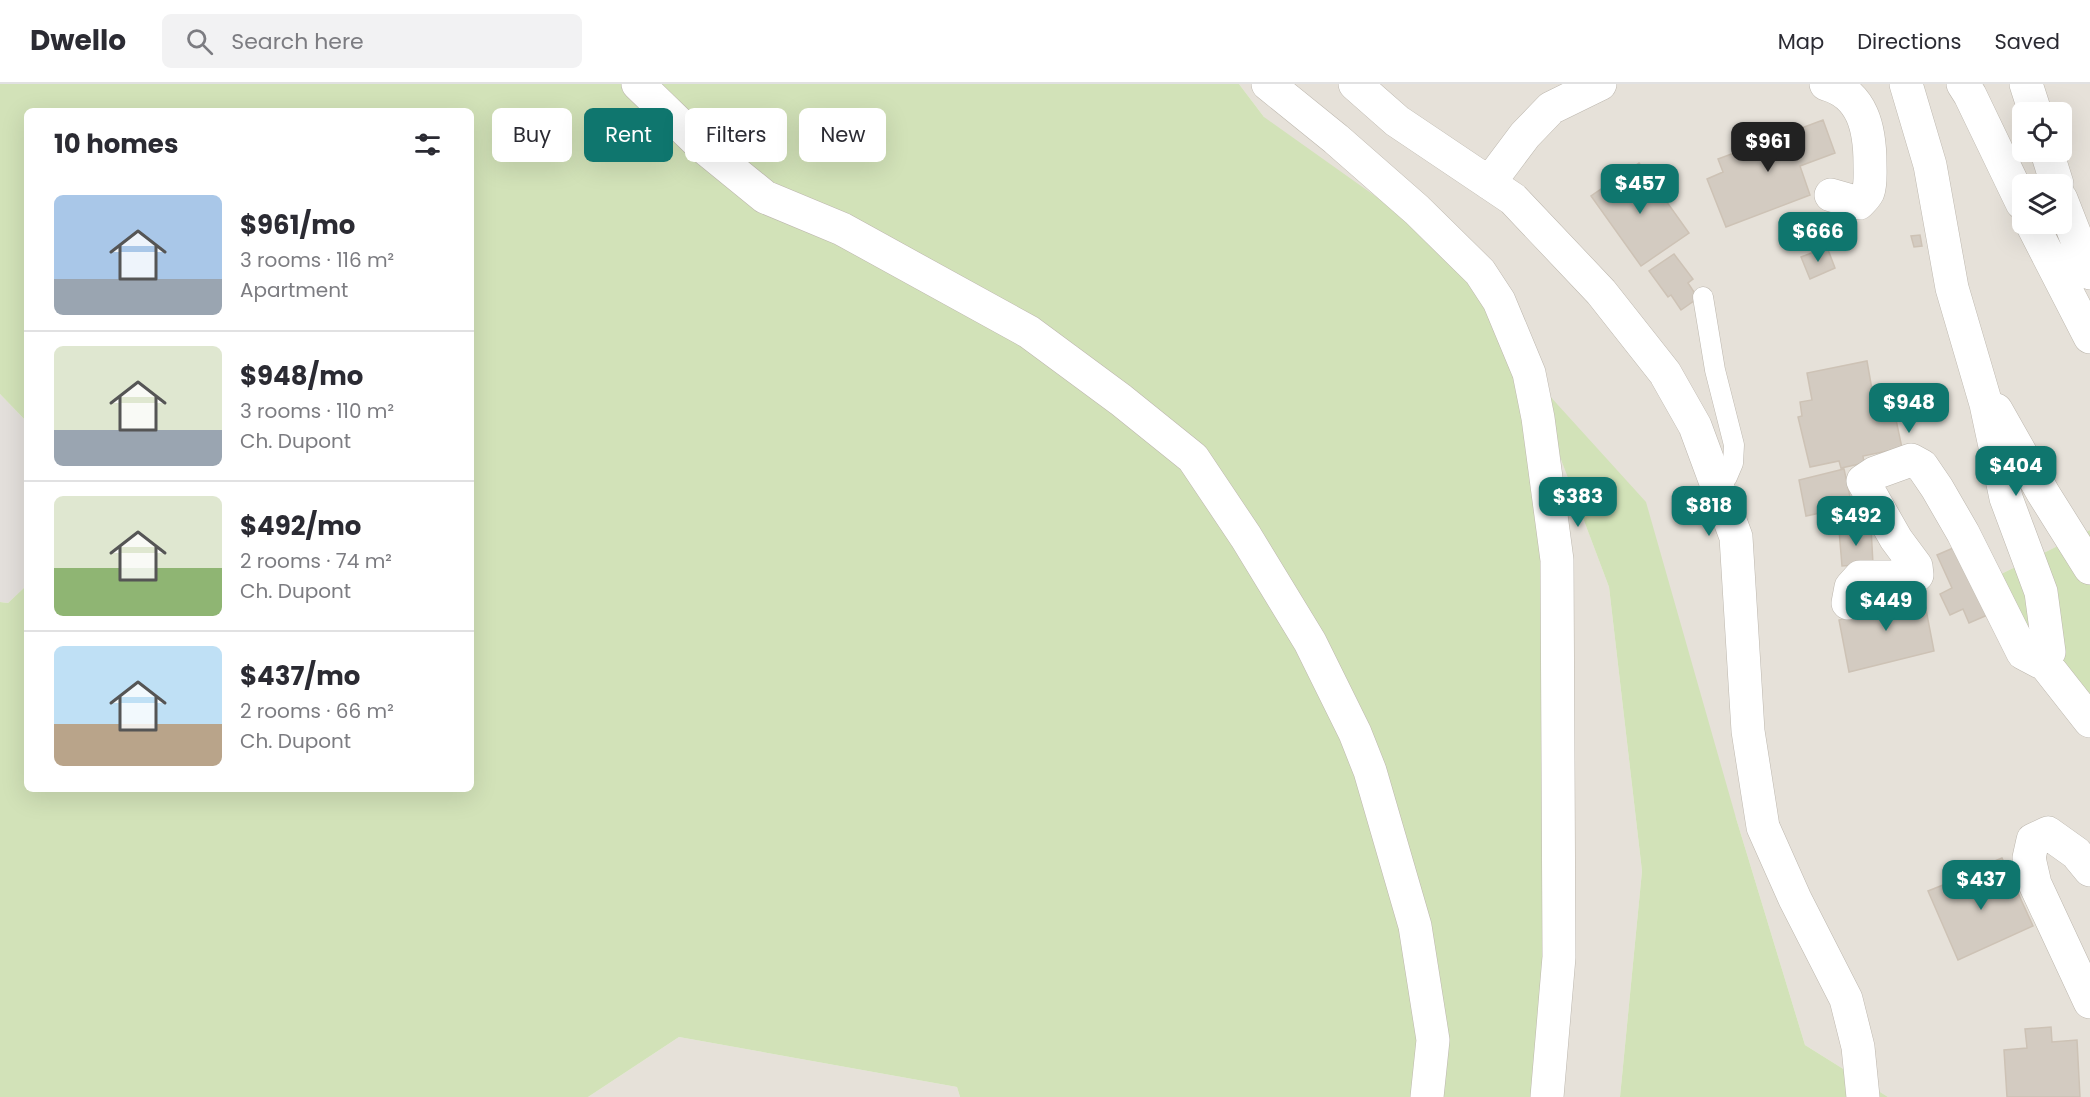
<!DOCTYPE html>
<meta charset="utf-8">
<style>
body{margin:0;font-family:Poppins,sans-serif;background:#f2f2f3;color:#2b2b33;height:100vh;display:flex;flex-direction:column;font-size:22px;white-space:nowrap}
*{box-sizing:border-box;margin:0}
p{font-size:20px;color:#7c7c81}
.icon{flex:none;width:33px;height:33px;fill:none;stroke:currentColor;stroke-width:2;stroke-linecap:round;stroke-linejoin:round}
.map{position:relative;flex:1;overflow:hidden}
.side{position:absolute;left:24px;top:24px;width:450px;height:684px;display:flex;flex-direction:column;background:#fff;border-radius:9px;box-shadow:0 6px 24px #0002}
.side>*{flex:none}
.hud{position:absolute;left:492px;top:24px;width:570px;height:54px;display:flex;gap:12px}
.tools{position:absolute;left:2012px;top:18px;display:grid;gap:12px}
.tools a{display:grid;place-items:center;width:60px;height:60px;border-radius:9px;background:#fff;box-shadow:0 6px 24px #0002;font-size:30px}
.price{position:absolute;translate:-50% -51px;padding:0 14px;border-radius:12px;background:#0f766e;color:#fff;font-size:20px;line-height:39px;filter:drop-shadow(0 2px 3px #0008)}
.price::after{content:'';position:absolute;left:50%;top:36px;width:18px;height:14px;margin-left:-9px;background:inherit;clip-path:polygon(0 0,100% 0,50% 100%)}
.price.on{background:#222;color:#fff}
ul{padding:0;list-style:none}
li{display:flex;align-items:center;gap:18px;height:150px;padding:0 30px}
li+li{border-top:2px solid #e1e1e2}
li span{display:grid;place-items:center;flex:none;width:168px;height:120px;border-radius:9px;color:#555}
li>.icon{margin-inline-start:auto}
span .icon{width:72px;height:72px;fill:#fffc;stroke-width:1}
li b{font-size:26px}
h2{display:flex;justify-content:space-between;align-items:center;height:72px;padding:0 30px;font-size:26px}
.pill{padding:0 21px;border-radius:9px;background:#fff;box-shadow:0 6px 24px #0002;font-size:21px;line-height:54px}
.pill.on{background:#0f766e;color:#fff}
header{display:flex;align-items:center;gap:36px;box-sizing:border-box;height:84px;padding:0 30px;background:#fff;border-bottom:2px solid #e1e1e2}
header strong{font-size:28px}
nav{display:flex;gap:33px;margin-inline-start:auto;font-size:21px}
.search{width:420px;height:54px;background:#f2f2f3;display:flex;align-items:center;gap:15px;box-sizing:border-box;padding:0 21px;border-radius:9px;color:#7c7c81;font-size:22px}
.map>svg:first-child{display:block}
.residential{fill:#e6e1d9;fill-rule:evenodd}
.industrial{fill:#e3dfdb}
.green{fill:#d2e2b8}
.building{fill:#d3cbc1;stroke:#cdc2b5;stroke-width:1.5}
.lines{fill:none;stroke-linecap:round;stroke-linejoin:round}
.service-casing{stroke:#bdb7ae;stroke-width:21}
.minor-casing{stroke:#bdb7ae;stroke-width:34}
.service{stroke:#fff;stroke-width:20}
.minor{stroke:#fff;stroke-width:33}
</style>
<header>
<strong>Dwello</strong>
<div class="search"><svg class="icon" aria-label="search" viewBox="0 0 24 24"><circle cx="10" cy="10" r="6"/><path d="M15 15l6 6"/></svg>Search here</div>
<nav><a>Map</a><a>Directions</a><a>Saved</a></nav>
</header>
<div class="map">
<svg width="2090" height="1013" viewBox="0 0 2090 1013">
<rect width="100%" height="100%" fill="#f3f0ea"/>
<path class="residential" d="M1239 0H2090V446L1993 494 2090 643V1013H1888L1805 961 1736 734 1529 290 1609 503 1642 787 1620 1013H1542L1264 33ZM2022 28H2061V68H2022ZM2022 100H2061V140H2022Z
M679 953 957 1003 960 1013H588Z"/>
<path class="industrial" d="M0 310 27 338V501L8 519 0 518Z"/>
<path class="green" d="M0 0H1239L1264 33 1430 151 1520 254 1553 476 1542 1013H960L957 1003 679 953 588 1013H0V518L8 519 27 501V705H471V27H27V338L0 310Z
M1528 288 1646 418 1736 734 1805 961 1888 1013H1620L1642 787 1609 503Z
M2090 446V643L1993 494Z"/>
<path class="building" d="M1823 36 1835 69 1800 82 1810 111 1726 143 1707 95 1723 88 1718 75Z
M1639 79 1689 149 1641 182 1591 112Z
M1920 151 1922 162 1914 163 1911 152Z
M1827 163 1835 184 1810 195 1801 173Z
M1674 170 1693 195 1688 199 1698 214 1681 226 1671 211 1668 213 1649 187Z
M1867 277 1874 317 1891 312 1902 364 1863 372 1864 379 1841 384 1839 377 1810 383 1798 333 1802 332 1800 318 1812 316 1807 289Z
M1844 385 1852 422 1806 432 1799 396Z
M1871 443 1873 480 1842 482 1839 446Z
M1960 461 1992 529 1969 539 1963 525 1950 531 1940 510 1952 504 1937 471Z
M1898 505 1902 520 1924 515 1934 567 1849 588 1839 536 1870 528 1866 511Z
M2002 774 2033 842 1958 876 1928 807 1948 799 1953 810 1984 797 1978 784Z
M2051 943 2052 958 2077 956 2080 1013H2007L2004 966 2027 964 2025 945Z"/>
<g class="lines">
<g class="service-casing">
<path id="service" d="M1703 213 1715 286 1734 361 1733 379 1727 393 1717 402"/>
</g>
<g class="minor-casing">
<path id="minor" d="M638 0 700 60 765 113 842 145 1029 248 1121 316 1193 374 1246 453 1310 558 1355 649 1370 687 1415 842 1433 956 1427 1013
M1268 0 1336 55 1417 126 1480 188 1499 217 1529 289 1538 334 1557 476 1559 873 1547 1013
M1355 0 1397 37 1513 115 1601 208 1665 289 1695 342 1736 453 1748 647 1763 743 1795 815 1846 915 1858 963 1863 1013
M1826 0C1863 10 1870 45 1870 80 1870 88 1871 100 1868 108 1866 112 1862 116 1859 119L1831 111
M1963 0 1970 11 2022 119
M2026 0 2035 28
M2047 68 2057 100
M1489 99 1525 51 1551 24 1600 0
M2061 115 2090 189
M2032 140 2090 253
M1996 326 2043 409 2090 484
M1848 519 1851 503 1860 493H1896L1917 491 1916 482 1896 455 1863 397 1875 389 1911 376 1922 382 1937 404 1963 449 2023 569 2040 578 2049 568 2041 508 2006 414 1986 320 1952 204 1930 81 1906 0
M2042 576 2090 637
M2090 786 2076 769 2048 749 2033 756 2029 774 2035 800 2090 918"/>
</g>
<use href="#service" class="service"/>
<use href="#minor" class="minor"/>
</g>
</svg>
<div class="tools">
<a><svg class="icon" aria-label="locate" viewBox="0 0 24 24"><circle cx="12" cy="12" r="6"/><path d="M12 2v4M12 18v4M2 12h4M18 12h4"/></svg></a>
<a><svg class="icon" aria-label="layers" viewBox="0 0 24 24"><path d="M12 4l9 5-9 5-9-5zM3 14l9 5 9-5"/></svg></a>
</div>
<b class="price on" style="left:1768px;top:89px">$961</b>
<b class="price" style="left:1640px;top:131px">$457</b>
<b class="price" style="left:1818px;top:179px">$666</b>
<b class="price" style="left:1909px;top:350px">$948</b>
<b class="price" style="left:2016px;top:413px">$404</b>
<b class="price" style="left:1578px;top:444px">$383</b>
<b class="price" style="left:1709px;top:453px">$818</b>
<b class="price" style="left:1856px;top:463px">$492</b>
<b class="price" style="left:1886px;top:548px">$449</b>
<b class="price" style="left:1981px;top:827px">$437</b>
<div class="hud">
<a class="pill">Buy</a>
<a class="pill on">Rent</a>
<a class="pill">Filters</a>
<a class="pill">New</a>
</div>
<section class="side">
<h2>10 homes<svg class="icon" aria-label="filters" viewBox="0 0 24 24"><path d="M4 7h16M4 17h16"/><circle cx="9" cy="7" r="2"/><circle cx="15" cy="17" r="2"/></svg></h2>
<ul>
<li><span style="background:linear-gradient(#a9c7e8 70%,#9aa5b1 0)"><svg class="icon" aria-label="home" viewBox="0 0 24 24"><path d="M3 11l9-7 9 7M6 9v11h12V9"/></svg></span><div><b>$961/mo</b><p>3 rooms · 116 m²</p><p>Apartment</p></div></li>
<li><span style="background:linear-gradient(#dfe7d0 70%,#9aa5b1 0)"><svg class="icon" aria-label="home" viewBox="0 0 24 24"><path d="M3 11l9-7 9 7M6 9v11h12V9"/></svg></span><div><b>$948/mo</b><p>3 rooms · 110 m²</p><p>Ch. Dupont</p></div></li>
<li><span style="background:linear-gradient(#dfe7d0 60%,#8fb573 0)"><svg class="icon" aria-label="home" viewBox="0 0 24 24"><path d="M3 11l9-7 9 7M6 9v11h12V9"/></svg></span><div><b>$492/mo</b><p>2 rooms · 74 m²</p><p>Ch. Dupont</p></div></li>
<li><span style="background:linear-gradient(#bfe0f5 65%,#b9a48a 0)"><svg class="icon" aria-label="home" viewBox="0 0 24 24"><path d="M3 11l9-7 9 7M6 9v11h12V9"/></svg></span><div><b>$437/mo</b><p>2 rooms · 66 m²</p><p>Ch. Dupont</p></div></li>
</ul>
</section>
</div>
